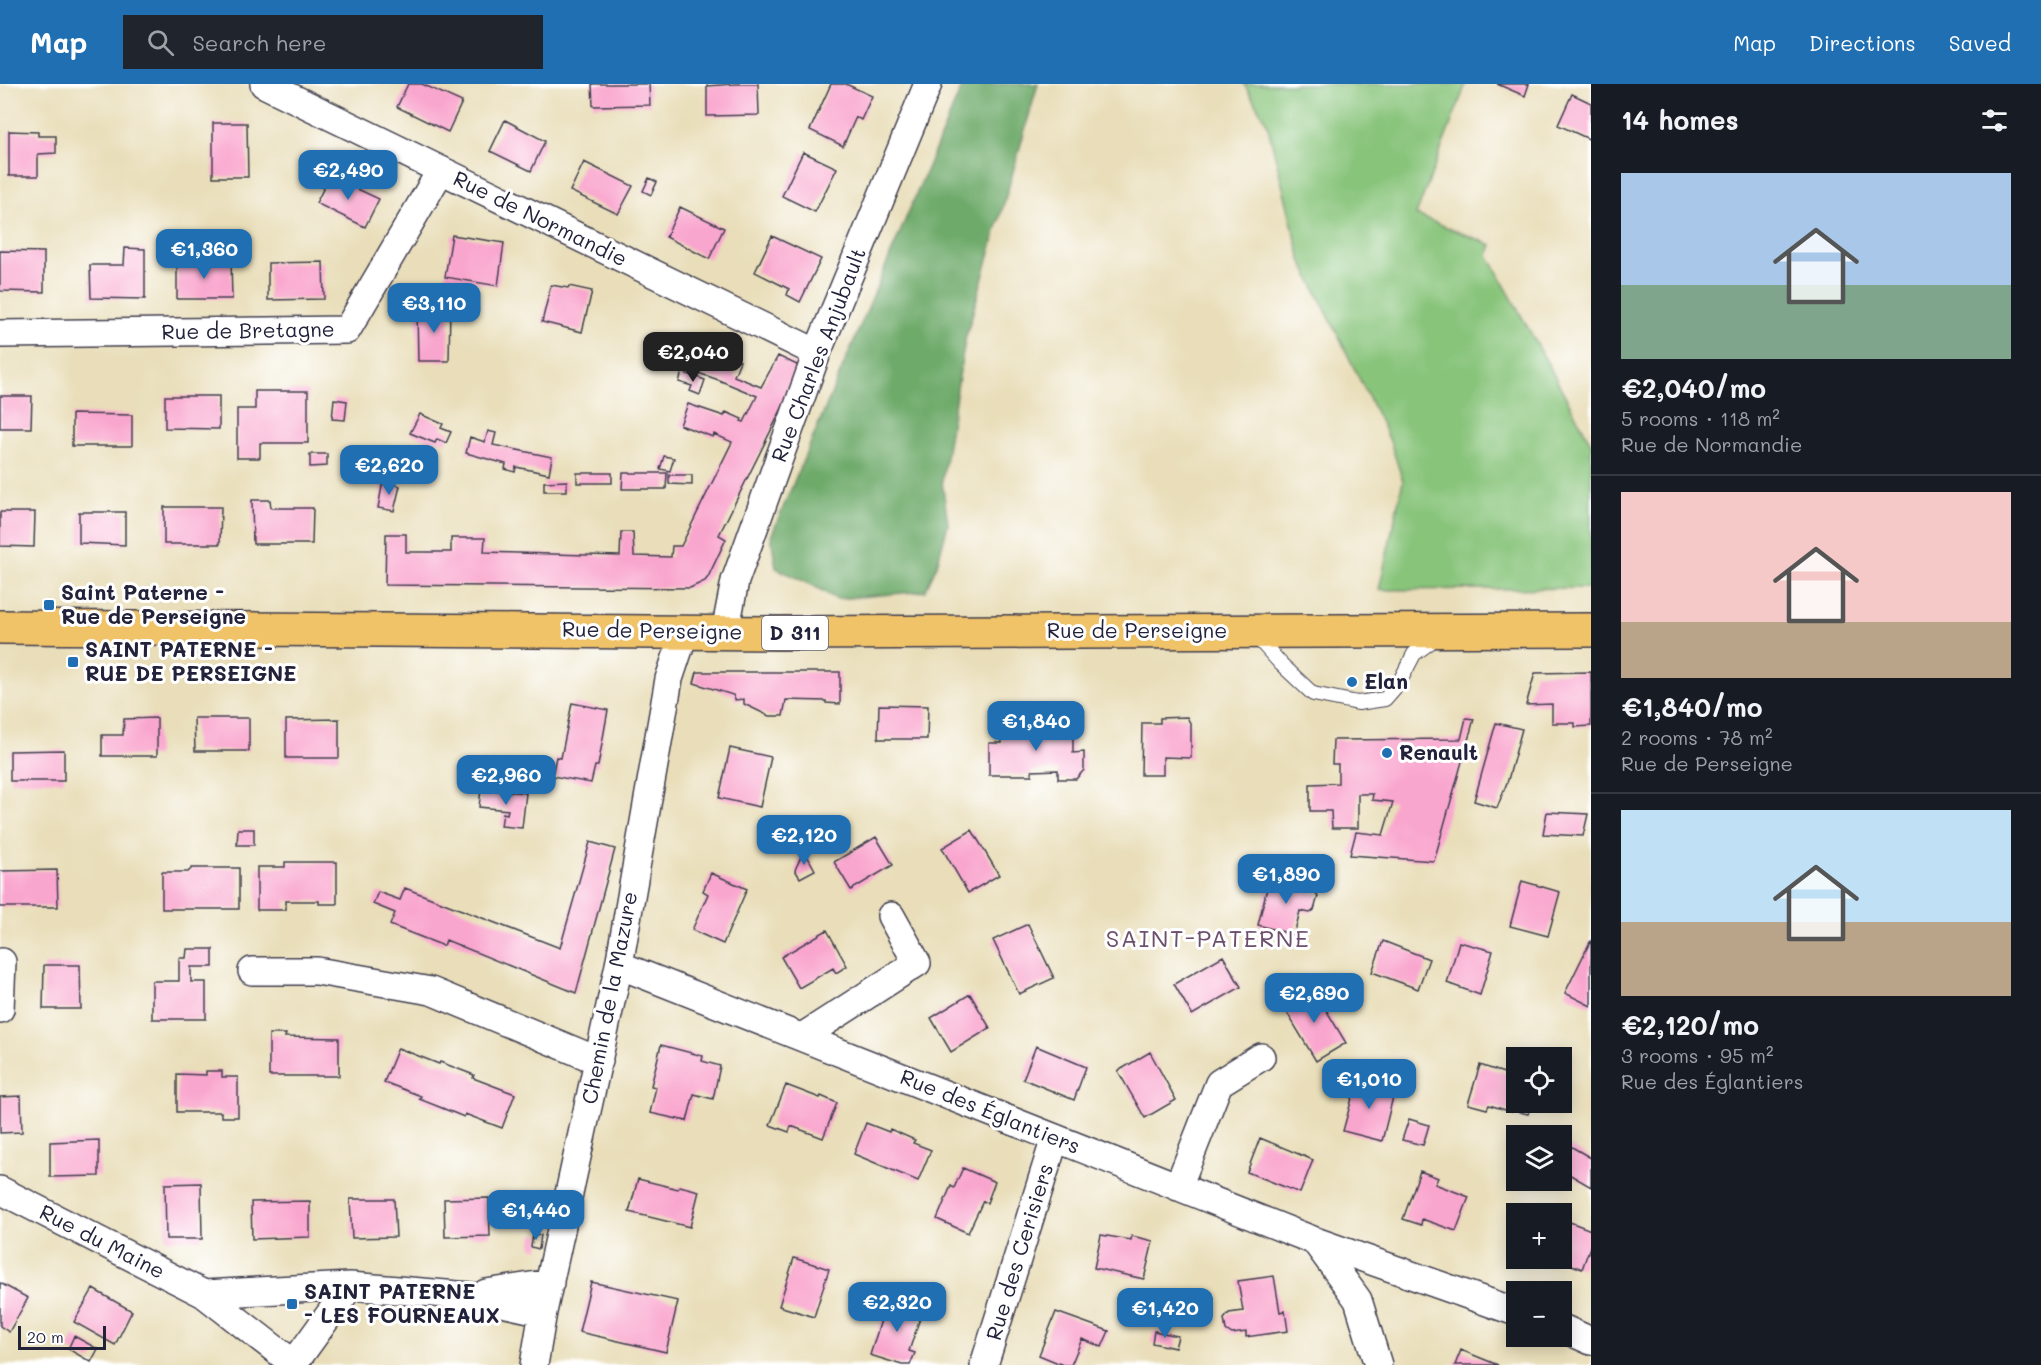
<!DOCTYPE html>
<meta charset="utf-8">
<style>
body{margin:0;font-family:Mali,sans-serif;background:#20242c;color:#f1f3f6;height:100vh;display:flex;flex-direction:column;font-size:22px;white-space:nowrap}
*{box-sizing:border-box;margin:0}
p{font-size:20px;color:#9ea1a6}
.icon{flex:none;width:33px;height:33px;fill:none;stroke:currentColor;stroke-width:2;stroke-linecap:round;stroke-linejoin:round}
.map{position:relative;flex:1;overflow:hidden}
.panel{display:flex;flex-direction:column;background:#171b24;width:450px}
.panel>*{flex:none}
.fabs{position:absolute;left:1506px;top:963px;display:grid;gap:12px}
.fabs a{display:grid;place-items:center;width:66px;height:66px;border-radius:0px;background:#171b24;box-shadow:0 3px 15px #0003;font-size:30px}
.scale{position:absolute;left:18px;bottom:15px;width:88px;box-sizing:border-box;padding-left:6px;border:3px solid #22223b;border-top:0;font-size:16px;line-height:21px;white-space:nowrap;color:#22223b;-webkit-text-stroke:4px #fff;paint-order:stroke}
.price{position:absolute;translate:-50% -51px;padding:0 14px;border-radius:12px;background:#1f6fb2;color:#fff;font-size:20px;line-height:39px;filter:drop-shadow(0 2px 3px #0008)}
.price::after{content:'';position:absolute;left:50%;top:36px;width:18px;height:14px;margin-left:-9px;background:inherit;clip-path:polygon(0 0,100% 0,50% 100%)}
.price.active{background:#222;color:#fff}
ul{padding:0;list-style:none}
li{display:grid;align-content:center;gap:12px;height:318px;padding:0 30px}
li+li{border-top:2px solid #363941}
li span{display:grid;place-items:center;height:186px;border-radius:0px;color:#555}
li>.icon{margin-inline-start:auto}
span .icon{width:108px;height:108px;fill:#fffc;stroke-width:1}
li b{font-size:26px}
h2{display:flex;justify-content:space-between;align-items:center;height:72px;padding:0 30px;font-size:26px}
header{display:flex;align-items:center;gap:36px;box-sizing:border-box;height:84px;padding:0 30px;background:#1f6fb2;color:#fff}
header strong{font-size:28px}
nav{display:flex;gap:33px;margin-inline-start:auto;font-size:21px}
.search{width:420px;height:54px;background:#20242c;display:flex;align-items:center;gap:15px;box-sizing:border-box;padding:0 21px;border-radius:0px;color:#9ea1a6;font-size:22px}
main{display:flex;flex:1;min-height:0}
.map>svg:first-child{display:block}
.green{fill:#88c47a;stroke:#55735a;stroke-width:1.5}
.forest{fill:#6eaa6a;stroke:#486652;stroke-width:1.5}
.building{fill:#f9a6ce}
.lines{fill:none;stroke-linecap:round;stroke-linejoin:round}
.service-casing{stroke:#403e4e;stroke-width:16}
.minor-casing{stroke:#403e4e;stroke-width:30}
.primary-casing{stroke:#403e4e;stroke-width:36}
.service{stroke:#fff;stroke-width:14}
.minor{stroke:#fff;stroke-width:27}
.primary{stroke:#f1c369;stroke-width:33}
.poi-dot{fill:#1f6fb2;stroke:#fff;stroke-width:2}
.labels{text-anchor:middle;stroke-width:6;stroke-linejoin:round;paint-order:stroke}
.shield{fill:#fff;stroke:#646476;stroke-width:1.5}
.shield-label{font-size:20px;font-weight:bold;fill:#22223b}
.street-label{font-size:21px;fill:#22223b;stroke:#fff}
.poi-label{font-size:21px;font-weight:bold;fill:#22223b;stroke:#fff;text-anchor:start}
.quarter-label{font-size:24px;letter-spacing:1.5px;fill:#6d506e;stroke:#fff}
</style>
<header>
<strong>Map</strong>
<div class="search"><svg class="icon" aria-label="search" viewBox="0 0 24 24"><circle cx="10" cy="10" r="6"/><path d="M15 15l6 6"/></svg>Search here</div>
<nav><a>Map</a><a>Directions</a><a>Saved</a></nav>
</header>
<main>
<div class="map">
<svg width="1591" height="1281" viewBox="0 0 1591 1281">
<rect width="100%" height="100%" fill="#fff"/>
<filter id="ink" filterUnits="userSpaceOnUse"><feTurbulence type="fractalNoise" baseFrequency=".0167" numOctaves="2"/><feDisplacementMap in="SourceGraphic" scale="12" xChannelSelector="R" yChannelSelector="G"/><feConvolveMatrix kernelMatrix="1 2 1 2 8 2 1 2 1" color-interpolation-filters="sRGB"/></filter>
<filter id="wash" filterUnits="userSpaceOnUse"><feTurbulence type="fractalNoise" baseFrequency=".008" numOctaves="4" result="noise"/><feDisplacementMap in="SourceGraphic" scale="24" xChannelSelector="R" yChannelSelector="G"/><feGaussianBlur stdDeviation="1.35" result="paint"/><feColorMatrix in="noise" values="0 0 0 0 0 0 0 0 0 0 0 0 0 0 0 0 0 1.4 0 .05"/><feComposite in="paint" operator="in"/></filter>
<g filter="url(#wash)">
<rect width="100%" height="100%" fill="#e9deb9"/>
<path class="green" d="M1244 0H1466L1416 131 1492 161 1488 171 1591 359V504L1379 506 1403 397 1390 357 1301 176 1267 39Z"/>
<path class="forest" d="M963 0H1038L965 256 942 397 948 440 937 481 925 507 836 515 814 502 776 484 771 452Z"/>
<g id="blocks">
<path class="building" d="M408 0H422L462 18 448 48 397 23Z
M592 0H649L650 21 593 22Z
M735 0H758L759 31 707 32V2Z
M831 0H846L872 12 861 36 856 33 843 62 810 46Z
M1497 0H1529L1525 12Z
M1572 10 1591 19V56L1558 41Z
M505 36 545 57 531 87 490 67Z
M213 39H247L248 93H213Z
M9 47 38 48V52H56V69L38 70V92H9Z
M803 68 837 84 815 128 782 112Z
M584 78 633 102 618 130 570 107Z
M330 92 379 115 365 143 316 119Z
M649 94 657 98 651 111 643 107Z
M680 123 724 144 709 175 666 153Z
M452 151 504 159 498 202 445 193Z
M772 152 821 175 800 218 787 211 789 205 755 188Z
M125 164 145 165V215L91 214 90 181H124Z
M0 167 44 168V208L0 207Z
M177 176H231L232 215H177Z
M323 178 324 215 268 216V179Z
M551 201 568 204 569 202 592 207 582 248 542 238Z
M450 224 449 277H418L417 225Z
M706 256 723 262 720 269 740 277 734 292 761 303 778 272 797 281 799 290 719 451 726 455 708 493 705 497 690 504 385 501 386 450H406V468H451V454H485L484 468 620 472 621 448H633L634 472 671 473 672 462H681L732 358 714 350 713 353 680 341 688 320 724 332 726 328 742 335 741 337 744 338 757 312 716 295 695 288Z
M682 288 705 296 700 311 690 307 692 302 679 298Z
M255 307H308V359H260V374H237V325H255Z
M0 312H32L31 344H0Z
M165 312H219V345L165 344Z
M334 315 347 317 345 336 332 335Z
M72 330 132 331V362H72Z
M420 330 443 340 441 344 451 348 446 359 437 355 435 359 410 349Z
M488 347 496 349 493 361 552 373 549 390 516 383 515 388 505 385 506 380 466 369 470 353 485 358Z
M310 370H327V382L310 383Z
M664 372 674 374 670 387 660 385Z
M577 389H612V399H577Z
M623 389H667L666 405H622Z
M669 391H692V401L669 400Z
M383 397 400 402 394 427 378 424Z
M567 397V407H544V398Z
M252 416H270L271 424H313L312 460H253Z
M164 423H221L220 460H164Z
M0 428H35L34 463 0 462Z
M79 428H125V461L79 459Z
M697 588H840V620L826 619V617L786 616 783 632H769L744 620V615L735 616 733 611 694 599Z
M1591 588V642L1575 643V639H1552V620L1526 621 1535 589Z
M572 619 608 626 598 682H595L591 699 552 692 556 673 561 674Z
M879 621 928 622 927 655H878Z
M1187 633 1191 641V674L1163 673V691H1141L1142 639H1160V634Z
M157 634V672H102V651H123L124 635Z
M194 634H249V667H195Z
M1466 634 1474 635 1434 777 1350 771 1356 748 1383 751 1393 718 1372 716 1373 710H1358V744H1332L1331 727H1310V700L1338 699V680H1332L1333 656 1461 655Z
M339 635V674H286V636Z
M1057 638V647H1065L1073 654V669L1084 668V686L1076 695H1058V686L1032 687V691H989V659H1002V645H1031V639Z
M1496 639 1522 645 1508 696 1497 724 1474 717Z
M730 664 771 673 760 723 719 714Z
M64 666V697H10V667Z
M481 705 526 709 522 744 501 742 503 729 507 730 508 726 479 723Z
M1547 728 1588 730 1583 752 1543 750Z
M238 745H254V761H237Z
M972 746 999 791 968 809 942 764Z
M876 753 893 781 851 806 834 778Z
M590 758 615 765 576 909 446 856 444 862 390 841 395 829 373 820 378 808 400 816 405 804 560 864Z
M804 766 815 786 800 794 795 786Z
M285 778H337V820H319V817H286V826H257V783H285Z
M192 784H239V825H162V788H188Z
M57 786 58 823H0V787Z
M711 789 747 805 723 860 692 846 708 810 703 807Z
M1270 792 1306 801 1305 806 1315 808 1318 812 1314 826 1310 829 1300 827 1294 851 1258 841Z
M1522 797 1560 808 1548 852 1510 842Z
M1028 840 1054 894 1019 910 993 856Z
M827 846 847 882 836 889 833 884 799 904 781 873Z
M1591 856V922L1565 909Z
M1383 857 1429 875 1418 905 1372 888Z
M1459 858 1493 867 1480 911 1447 899Z
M187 865H213V883H191V898H206V935H152V897H179V874H186Z
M1223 872 1241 903 1192 931 1174 900Z
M44 881H80L81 925H43Z
M1313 904 1346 959 1316 977 1283 922Z
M970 910 990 944 951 968 931 934Z
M269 950H286L285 953 339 954V992H269Z
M661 961 703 972 702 977 720 982 713 1015 694 1010 687 1037 650 1029 656 1003 651 1002Z
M1036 962 1086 983 1074 1016 1023 995Z
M398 964 439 980 440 978 474 991 473 994 515 1010 502 1044 465 1030 464 1033 442 1024 419 1015 421 1012 384 998Z
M1150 968 1176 1016 1145 1034 1118 987Z
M1480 981 1516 993V1018H1532L1528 1030 1512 1026V1028L1489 1021 1487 1025 1468 1020Z
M206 987H222V993H238V1033H221V1028H177V990L206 991Z
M1357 996 1395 1005 1382 1057 1343 1047Z
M786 1001 820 1014 821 1012 837 1019 823 1054 791 1042 789 1048 770 1041Z
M21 1012 22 1048 0 1049V1013Z
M1409 1035 1429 1041 1423 1061 1402 1056Z
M866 1039 889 1048 890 1045 915 1056 913 1059 931 1066 918 1097 854 1070Z
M1260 1054 1313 1076 1300 1109 1247 1088Z
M99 1056V1092L50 1093V1058Z
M1565 1059 1591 1074V1103L1562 1086V1066Z
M963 1084 995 1098 987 1119 983 1117 968 1149 937 1135 951 1102 954 1104Z
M1420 1087 1438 1094 1435 1100 1469 1113 1456 1147 1422 1135 1421 1141 1403 1135Z
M638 1095 678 1105 680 1102 699 1107 690 1143 629 1128Z
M201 1099 202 1155H166L165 1100Z
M489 1114 490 1152 445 1153 444 1115Z
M350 1115H394L396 1153 352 1154Z
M310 1117V1153L252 1155 251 1118Z
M1562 1135 1591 1146V1160L1582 1185 1557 1175 1562 1174Z
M533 1150 541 1151 539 1165 531 1163Z
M1101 1151 1131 1156 1132 1152 1153 1157 1144 1195 1094 1184Z
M794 1174 829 1185 814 1233 779 1222Z
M1274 1192 1280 1228 1285 1227 1288 1247 1246 1253V1248L1232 1250 1226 1246 1224 1235 1229 1229 1243 1227 1238 1197Z
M591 1198 678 1217 666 1268 579 1248Z
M0 1199 28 1214 9 1248 0 1242Z
M93 1205 132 1227 115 1261 74 1238Z
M888 1214 923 1225 909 1267 915 1269 910 1281H902L870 1271Z
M1056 1228 1109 1247 1102 1263 1082 1255 1071 1281H1063L1039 1271Z
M1154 1247 1178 1252 1175 1264 1152 1259Z
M74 1252 98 1265 91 1278 68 1265Z
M1461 1266 1498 1281H1455Z"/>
</g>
</g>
<g filter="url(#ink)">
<use href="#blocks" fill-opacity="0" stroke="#403e4e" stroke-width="1.5"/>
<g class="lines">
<g class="service-casing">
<path id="service" d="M1255 551 1281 580 1313 610 1358 619 1385 615 1399 599 1414 570 1437 553"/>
</g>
<g class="minor-casing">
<path id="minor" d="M264 0 817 269
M0 250 347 246 441 86
M725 548 735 497 817 269 928 0
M619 881 1315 1157 1516 1228
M252 887H317L431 907 599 977
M0 925 2 878
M802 953 917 879 891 832
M1178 1103 1219 999 1261 973
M0 1106 204 1210 294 1280
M1315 1157 1358 1216 1378 1281
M486 1209 550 1199
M204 1210 350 1202 470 1212 543 1228
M1562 1244 1591 1257
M293 1281 350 1202
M534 1281 543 1228 619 881 669 595 685 547
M984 1281 1055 1054"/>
</g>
<g class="primary-casing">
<path id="primary" d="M0 543 776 549 1591 546"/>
</g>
<use href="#service" class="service"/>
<use href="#minor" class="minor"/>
<use href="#primary" class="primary"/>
</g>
</g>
<g class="poi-dot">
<rect x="43" y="515" width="12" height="12" rx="3"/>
<rect x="67" y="572" width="12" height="12" rx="3"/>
<circle cx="1352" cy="598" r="6"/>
<circle cx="1387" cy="669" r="6"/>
<rect x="286" y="1214" width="12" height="12" rx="3"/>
</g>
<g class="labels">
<rect class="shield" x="762" y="532" width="66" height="34" rx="4.5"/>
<g class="shield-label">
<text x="795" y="556">D 311</text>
</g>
<g class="street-label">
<text transform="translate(540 135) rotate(26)" y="7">Rue de Normandie</text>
<text transform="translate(248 247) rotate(-1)" y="7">Rue de Bretagne</text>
<text transform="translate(819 271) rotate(-69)" y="7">Rue Charles Anjubault</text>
<text transform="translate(652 547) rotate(1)" y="7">Rue de Perseigne</text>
<text x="1137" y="554">Rue de Perseigne</text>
<text transform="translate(610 914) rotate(-79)" y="7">Chemin de la Mazure</text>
<text transform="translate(990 1028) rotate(22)" y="7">Rue des Églantiers</text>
<text transform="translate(102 1158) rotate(27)" y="7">Rue du Maine</text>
<text transform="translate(1020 1168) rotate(-73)" y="7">Rue des Cerisiers</text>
</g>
<g class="poi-label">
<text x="61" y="516">Saint Paterne -<tspan x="61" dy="24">Rue de Perseigne</tspan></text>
<text x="85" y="573">SAINT PATERNE -<tspan x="85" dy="24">RUE DE PERSEIGNE</tspan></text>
<text x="1364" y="605">Elan</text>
<text x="1399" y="676">Renault</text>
<text x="304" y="1215">SAINT PATERNE<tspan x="304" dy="24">- LES FOURNEAUX</tspan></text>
</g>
<g class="quarter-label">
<text x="1208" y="863">SAINT-PATERNE</text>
</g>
</g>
</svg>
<div class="fabs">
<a><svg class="icon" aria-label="locate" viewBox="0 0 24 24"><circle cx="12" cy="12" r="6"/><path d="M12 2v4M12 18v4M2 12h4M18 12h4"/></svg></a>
<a><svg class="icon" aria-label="layers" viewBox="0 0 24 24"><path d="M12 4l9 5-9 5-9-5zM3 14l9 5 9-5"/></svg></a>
<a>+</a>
<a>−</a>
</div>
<div class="scale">20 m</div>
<b class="price" style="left:348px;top:117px">€2,490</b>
<b class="price" style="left:204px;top:196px">€1,360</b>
<b class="price" style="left:434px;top:250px">€3,110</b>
<b class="price active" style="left:693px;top:299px">€2,040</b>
<b class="price" style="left:389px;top:412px">€2,620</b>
<b class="price" style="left:1036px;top:668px">€1,840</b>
<b class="price" style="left:506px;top:722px">€2,960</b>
<b class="price" style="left:804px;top:782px">€2,120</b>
<b class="price" style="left:1286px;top:821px">€1,890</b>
<b class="price" style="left:1314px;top:940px">€2,690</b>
<b class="price" style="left:1369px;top:1026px">€1,010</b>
<b class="price" style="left:536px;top:1157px">€1,440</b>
<b class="price" style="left:897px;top:1249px">€2,320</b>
<b class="price" style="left:1165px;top:1255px">€1,420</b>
</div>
<section class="panel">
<h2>14 homes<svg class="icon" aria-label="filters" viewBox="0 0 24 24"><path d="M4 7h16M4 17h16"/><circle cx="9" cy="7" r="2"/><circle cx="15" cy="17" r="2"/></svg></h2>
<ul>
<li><span style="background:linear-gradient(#a9c7e8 60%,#7fa58c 0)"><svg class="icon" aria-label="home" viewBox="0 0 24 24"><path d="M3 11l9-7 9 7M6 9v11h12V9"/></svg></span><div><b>€2,040/mo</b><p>5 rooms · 118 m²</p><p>Rue de Normandie</p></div></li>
<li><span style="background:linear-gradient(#f6c9c9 70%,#b9a48a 0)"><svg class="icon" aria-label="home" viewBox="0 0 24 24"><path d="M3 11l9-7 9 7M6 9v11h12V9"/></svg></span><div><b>€1,840/mo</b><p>2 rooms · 78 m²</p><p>Rue de Perseigne</p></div></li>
<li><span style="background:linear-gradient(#bfe0f5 60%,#b9a48a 0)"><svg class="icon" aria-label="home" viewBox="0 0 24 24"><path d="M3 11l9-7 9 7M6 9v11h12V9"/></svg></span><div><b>€2,120/mo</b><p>3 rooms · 95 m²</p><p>Rue des Églantiers</p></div></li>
</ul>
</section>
</main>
